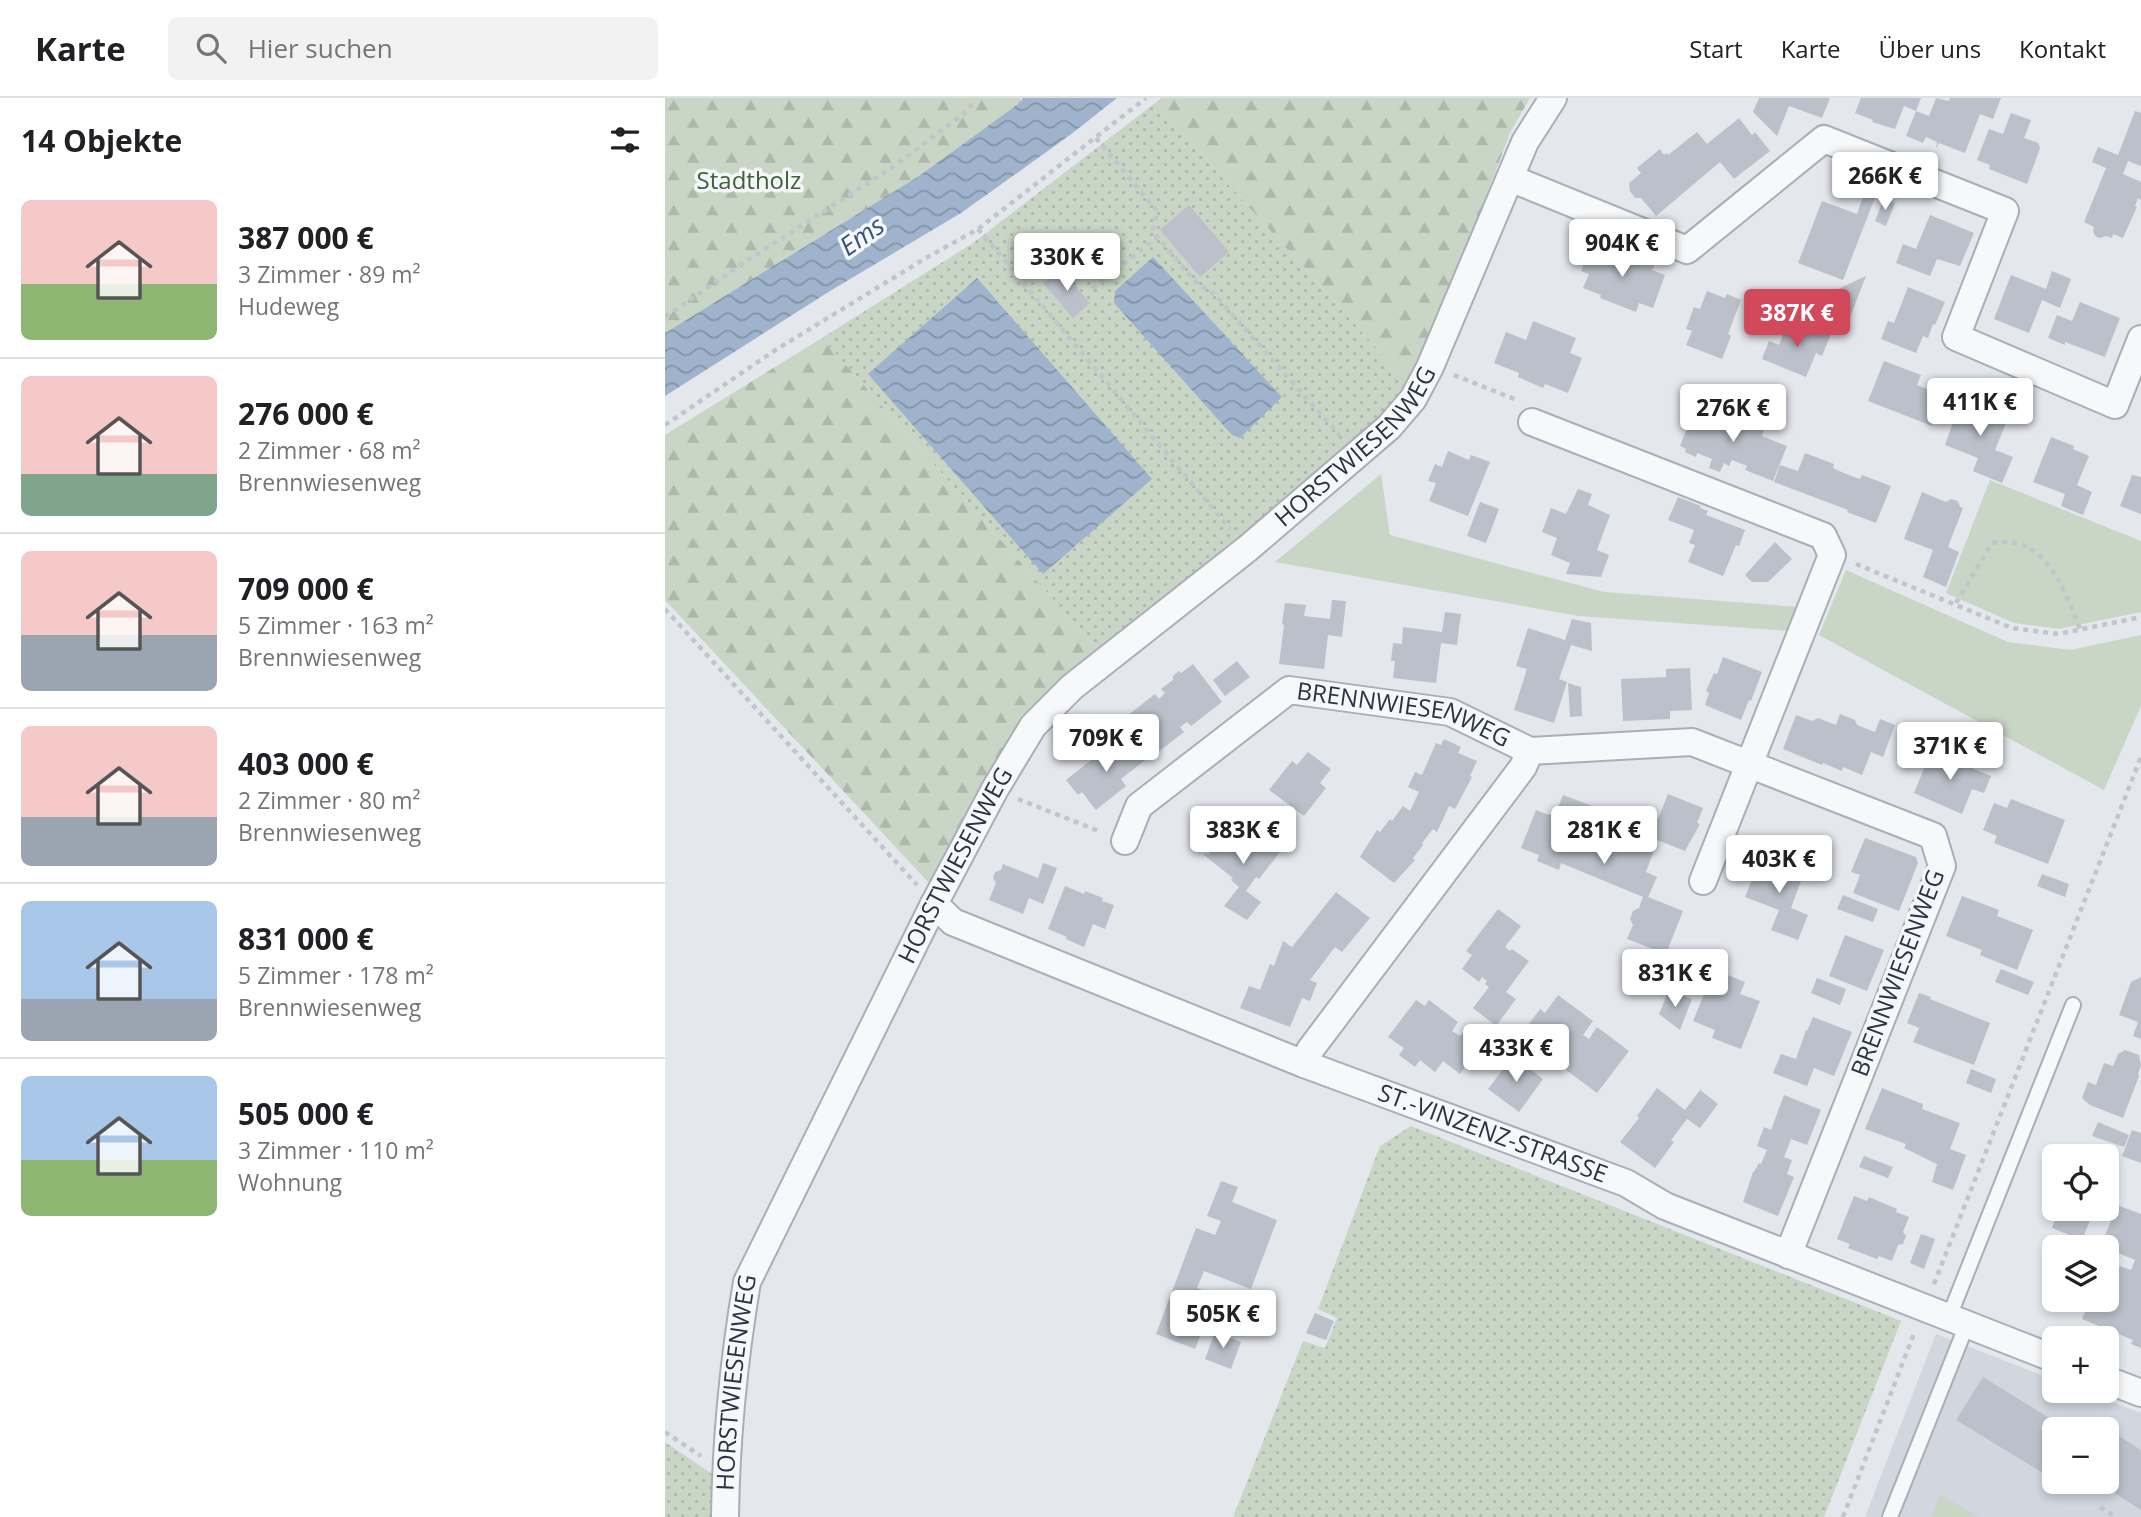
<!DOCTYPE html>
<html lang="de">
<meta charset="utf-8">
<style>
body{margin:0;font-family:"Open Sans",sans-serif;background:#f2f2f2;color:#202124;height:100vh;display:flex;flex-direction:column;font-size:26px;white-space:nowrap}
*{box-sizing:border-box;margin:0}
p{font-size:23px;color:#757577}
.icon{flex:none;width:38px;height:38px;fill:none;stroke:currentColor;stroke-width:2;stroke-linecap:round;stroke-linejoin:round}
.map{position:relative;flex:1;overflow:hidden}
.sheet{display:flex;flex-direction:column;background:#fff;width:665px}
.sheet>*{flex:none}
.fabs{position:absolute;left:1377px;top:1046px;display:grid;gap:14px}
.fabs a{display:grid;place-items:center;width:77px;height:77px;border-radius:10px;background:#fff;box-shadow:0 4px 10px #0003;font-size:35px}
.price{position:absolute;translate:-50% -60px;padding:0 16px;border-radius:7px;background:#fff;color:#222;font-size:23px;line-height:46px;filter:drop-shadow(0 2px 4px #0008)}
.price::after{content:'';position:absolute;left:50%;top:42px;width:21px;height:16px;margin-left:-10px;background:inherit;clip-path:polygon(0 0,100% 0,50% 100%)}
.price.active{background:#d1495b;color:#fff}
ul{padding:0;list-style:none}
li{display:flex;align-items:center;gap:21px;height:175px;padding:0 21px}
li+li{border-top:2px solid #e0e0e0}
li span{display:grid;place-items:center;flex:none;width:196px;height:140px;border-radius:10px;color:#555}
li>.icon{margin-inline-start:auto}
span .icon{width:84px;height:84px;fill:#fffc;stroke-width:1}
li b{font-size:30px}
h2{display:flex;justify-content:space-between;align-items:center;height:84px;padding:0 21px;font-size:30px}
header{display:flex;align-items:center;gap:42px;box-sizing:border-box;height:98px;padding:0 35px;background:#fff;border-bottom:2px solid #e0e0e0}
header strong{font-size:33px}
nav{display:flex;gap:38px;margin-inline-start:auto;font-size:24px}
.search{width:490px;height:63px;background:#f2f2f2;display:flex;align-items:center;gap:18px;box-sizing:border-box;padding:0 24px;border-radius:10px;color:#757577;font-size:26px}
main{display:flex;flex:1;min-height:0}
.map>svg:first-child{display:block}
.built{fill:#d2d6de;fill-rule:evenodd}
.grass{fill:url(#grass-dots)}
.forest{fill:url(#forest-firs)}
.park{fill:#c9d6c5}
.water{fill:url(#water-waves)}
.building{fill:#bbc0ca}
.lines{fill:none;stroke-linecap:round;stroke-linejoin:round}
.lane-casing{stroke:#a9aeb7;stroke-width:18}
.street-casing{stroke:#a9aeb7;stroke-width:30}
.path{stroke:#c2c5cb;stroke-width:4.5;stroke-dasharray:5 5;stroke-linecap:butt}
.lane{stroke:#f7f8fa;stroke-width:14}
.street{stroke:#f7f8fa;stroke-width:26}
.labels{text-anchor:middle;stroke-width:7;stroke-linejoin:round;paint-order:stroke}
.park-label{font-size:24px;fill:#3f6138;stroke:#f4f6f9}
.street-label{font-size:24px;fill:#2b3445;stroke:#f4f6f9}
.water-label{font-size:26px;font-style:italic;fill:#34527a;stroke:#f4f6f9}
</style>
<header>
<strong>Karte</strong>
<div class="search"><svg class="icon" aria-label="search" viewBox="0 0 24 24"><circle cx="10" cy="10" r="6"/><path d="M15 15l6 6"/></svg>Hier suchen</div>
<nav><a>Start</a><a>Karte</a><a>Über uns</a><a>Kontakt</a></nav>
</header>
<main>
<section class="sheet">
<h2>14 Objekte<svg class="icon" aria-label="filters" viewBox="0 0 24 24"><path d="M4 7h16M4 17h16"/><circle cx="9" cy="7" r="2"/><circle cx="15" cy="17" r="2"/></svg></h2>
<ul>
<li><span style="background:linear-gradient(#f6c9c9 60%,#8fb573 0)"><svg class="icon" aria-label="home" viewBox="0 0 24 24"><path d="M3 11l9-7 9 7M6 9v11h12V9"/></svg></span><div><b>387 000 €</b><p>3 Zimmer · 89 m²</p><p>Hudeweg</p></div></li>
<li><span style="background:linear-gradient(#f6c9c9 70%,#7fa58c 0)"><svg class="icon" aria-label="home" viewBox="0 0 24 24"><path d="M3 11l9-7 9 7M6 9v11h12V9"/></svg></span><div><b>276 000 €</b><p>2 Zimmer · 68 m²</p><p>Brennwiesenweg</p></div></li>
<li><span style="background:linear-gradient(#f6c9c9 60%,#9aa5b1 0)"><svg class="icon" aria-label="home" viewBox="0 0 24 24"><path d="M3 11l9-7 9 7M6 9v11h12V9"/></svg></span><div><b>709 000 €</b><p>5 Zimmer · 163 m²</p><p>Brennwiesenweg</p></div></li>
<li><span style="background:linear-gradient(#f6c9c9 65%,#9aa5b1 0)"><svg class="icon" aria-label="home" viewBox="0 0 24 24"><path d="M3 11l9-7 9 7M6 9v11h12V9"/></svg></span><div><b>403 000 €</b><p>2 Zimmer · 80 m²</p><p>Brennwiesenweg</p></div></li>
<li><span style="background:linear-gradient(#a9c7e8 70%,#9aa5b1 0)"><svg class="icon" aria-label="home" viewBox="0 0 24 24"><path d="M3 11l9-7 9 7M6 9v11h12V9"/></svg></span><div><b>831 000 €</b><p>5 Zimmer · 178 m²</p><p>Brennwiesenweg</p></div></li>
<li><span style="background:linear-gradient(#a9c7e8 60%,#8fb573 0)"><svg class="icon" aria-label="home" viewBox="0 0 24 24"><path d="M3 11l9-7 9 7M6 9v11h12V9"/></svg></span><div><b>505 000 €</b><p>3 Zimmer · 110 m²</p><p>Wohnung</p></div></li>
</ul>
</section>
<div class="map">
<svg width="1476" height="1419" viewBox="0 0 1476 1419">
<defs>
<pattern id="grass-dots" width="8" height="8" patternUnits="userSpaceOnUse" patternTransform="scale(1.75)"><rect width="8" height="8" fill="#c9d6c5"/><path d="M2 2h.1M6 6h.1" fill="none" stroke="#adb8ab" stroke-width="1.8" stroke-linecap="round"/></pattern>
<pattern id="forest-firs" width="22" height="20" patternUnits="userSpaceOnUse" patternTransform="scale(1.75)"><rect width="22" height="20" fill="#c9d6c5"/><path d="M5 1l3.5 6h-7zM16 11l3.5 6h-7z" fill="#adb8ab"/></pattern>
<pattern id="water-waves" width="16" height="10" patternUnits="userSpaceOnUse" patternTransform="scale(1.75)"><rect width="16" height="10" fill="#9fb4cc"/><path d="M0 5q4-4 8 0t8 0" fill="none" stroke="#8293a7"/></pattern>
</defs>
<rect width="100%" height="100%" fill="#e4e7ec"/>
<path class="built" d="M1271 1236 1389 1282 1390 1293H1419L1476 1315V1419H1200ZM1390 1332H1442V1384H1390Z"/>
<path class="grass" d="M490 5 744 286 714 325 563 450 433 552 157 240 308 145Z
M746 1028 1236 1223 1159 1419H568L638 1243 660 1250 672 1220 653 1211 715 1048Z
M0 1344 53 1380 51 1419H0Z"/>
<path class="forest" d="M0 0H355L357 3 254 78 0 235Z
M496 0H865L845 35 758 265 744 286 490 5Z
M157 240 433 552 356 618 266 787 0 502V337Z"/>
<path class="park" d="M716 376 725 437 939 494 1134 509 1124 533 914 518 610 464Z
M1325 382 1476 443V514L1394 531 1349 525 1281 495Z
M1181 472 1343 544 1405 552 1476 537V608L1439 692 1154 537Z
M1275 1396 1313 1419H1266Z"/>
<path class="water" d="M357 0H452L405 37 296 115 165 193 0 298V235L254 78 357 3Z
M488 159 617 299 575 340 566 336 449 205 450 193Z
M312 180 487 381 378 476 203 276Z"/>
<path class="building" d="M1094 0H1165L1157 20 1124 8 1112 38 1088 14Z
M1196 0H1256L1251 13 1239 8 1230 31 1207 24 1208 22 1190 15Z
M1271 0 1284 3 1285 0H1336L1328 21 1315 16 1300 55 1274 45 1271 50 1272 44 1261 39 1258 45 1241 38 1251 13 1264 18Z
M1470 13 1476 15V68L1463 63 1458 76 1476 84V102L1473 100 1470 108 1472 109 1458 140 1448 136 1447 140 1441 138 1435 140 1430 138 1428 133 1429 129 1419 124 1441 70 1427 64 1433 49 1453 57Z
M1346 15 1366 22 1359 40 1373 45 1375 50 1362 86 1324 71 1325 67 1312 62 1324 31 1338 36Z
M1074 20 1087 37 1090 34 1105 53 1069 81 1055 64 991 118 976 100H970L965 93 964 85 976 75 972 70 995 51 999 57 1002 55 1003 57 1032 34 1042 46Z
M1200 93 1211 97 1178 182 1133 165 1157 103 1192 116Z
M1219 100 1230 105 1221 128 1210 123Z
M524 107 564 154 535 179 495 132Z
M1265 117 1309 135 1295 168 1272 161 1265 178 1231 165 1238 146 1251 151Z
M935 147 976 161 975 163 989 168 987 172 1000 177 988 210 974 205 971 214 935 200 936 197 918 190 924 176 916 173 922 158 930 161Z
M395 170 425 205 408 220 378 185Z
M1387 173 1406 181 1395 210 1377 202 1364 235 1329 221 1346 177 1381 191Z
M1201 178 1178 237 1155 228 1169 193Z
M1243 189 1280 204 1270 227 1268 226 1263 240 1258 238 1251 255 1216 241 1223 223 1229 225Z
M1042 193 1060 200 1062 196 1076 202 1063 236 1066 238 1057 261 1021 247 1027 233 1021 231 1029 209 1035 211Z
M1415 204 1455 220 1440 259 1400 244V247L1383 240 1392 217 1407 223Z
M868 223 911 240 905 255 917 260 903 295 880 286 878 290 853 279 854 275 829 265 841 234 861 242Z
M1123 223 1149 233 1150 230 1166 236 1157 258 1151 255 1141 279 1097 261 1104 243 1114 247Z
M1219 263 1256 277 1252 287 1279 298 1267 328 1203 303Z
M1296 299 1344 318 1330 352 1348 359 1337 385 1308 373 1313 360 1280 347 1287 327 1286 323Z
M1030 311 1045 317 1047 313 1066 321 1064 325 1079 330 1083 321 1100 328 1097 338 1122 348 1108 383 1080 372 1082 368 1067 362 1064 368 1059 365 1055 374 1044 370 1047 361 1032 355 1031 359 1020 354 1021 351 1015 348Z
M1386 339 1409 348 1408 351 1424 358 1412 387 1427 394 1418 417 1396 408 1400 396 1368 384Z
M783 353 804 362 806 357 825 364 803 418 764 403 771 385 763 383 770 366 777 369Z
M1140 355 1169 366 1168 370 1181 376 1195 381 1197 377 1226 388 1211 425 1182 414 1183 412 1109 384 1115 367 1133 373Z
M1467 377 1476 379V416L1455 408Z
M913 391 927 396 923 407 945 417 932 452 944 457 936 479 901 476 905 465 886 457 892 440 877 434 886 410 901 416Z
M1257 394 1281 404 1286 401 1293 403 1295 409 1298 410 1283 449 1294 454 1281 489 1258 479 1268 452 1239 441Z
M1013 399 1036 408 1035 410 1043 413 1041 417 1080 432 1074 448 1071 447 1058 478 1023 464 1030 447 1024 445 1029 432 1003 422Z
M815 404 834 411 821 445 802 438Z
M1110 444 1127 461 1103 484H1087L1080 477Z
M667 502 681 503 677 539 663 537 659 571 614 566 619 527 617 526 620 505 641 507 639 518 665 521Z
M780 514 796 516 794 530 792 547 776 545 771 585 728 580 730 563H726L728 545 737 546 738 529 777 534Z
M907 521 926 525 927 553 906 547 894 581 902 584 889 625 849 612 862 571 851 568 863 530 900 542Z
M1058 559 1097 574 1086 603 1084 602 1076 622 1040 607 1044 595 1041 593 1049 575 1052 576Z
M572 563 585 579 560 598 548 582Z
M528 566 557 604 526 628 522 624 515 629 519 634 488 658 458 621 490 596 494 601 500 595 496 591 508 582V578L514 573 516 575Z
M1025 570 1027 612 1005 613V621L958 623 956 581 1001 579V571Z
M903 585 916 589 917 618 905 619Z
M1175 616 1190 622 1192 627 1210 634 1215 621 1230 627 1218 659 1206 654 1197 677 1178 669 1177 673 1158 665 1157 667 1118 651 1131 617 1147 623 1153 620 1171 627Z
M779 641 796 649 793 655 812 663 805 678 807 679 790 711 784 708 772 734 768 731 757 745 758 747 748 760 750 762 729 785 695 759 712 732 715 734 725 721 727 723 738 708 745 713 754 694 743 689 750 674 757 677 771 645 776 647Z
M471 643 484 659 456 681 461 688 431 712 417 694 413 697 401 682 435 655 439 660 450 651 454 656Z
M1266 653 1326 678 1319 695 1307 691 1297 716 1249 695Z
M643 654 666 671 655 685 661 690 639 718 604 692 627 663 632 667Z
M1003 696 1038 710 1032 725 1035 726 1020 753 982 738 989 719 993 721Z
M898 697 932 710 922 736 955 749 959 738 990 750 981 774 992 779 983 799 1018 813 1001 856 962 841 968 827 965 821 968 813 974 810 978 799 896 765 894 772 872 763 874 757 856 750 871 712 884 717 891 714Z
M1346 701 1400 722 1383 766 1329 745 1332 738 1318 732 1329 705 1342 710Z
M582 729 615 754 594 781 591 779 581 793 596 804 582 822 559 808 574 789 566 782 568 780 539 757 540 755 543 757 561 733 572 742Z
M1200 740 1251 759 1253 765 1234 813 1188 795 1195 777 1186 774Z
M1096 759 1139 775 1126 810 1143 817 1133 842 1106 832 1114 812 1080 799Z
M378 765 392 770 378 806 364 800 358 816 324 802 331 785 328 780 330 774 336 772 338 766 373 780Z
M1377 776 1404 786 1400 799 1372 788Z
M400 788 419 796 420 793 438 800 437 803 449 807 440 831 428 826 419 849 401 841 402 839 383 831Z
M671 794 705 820 677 854 670 849 645 882 652 885 645 903 637 900 625 929 575 910 584 888 595 892 605 866 609 868 618 843 627 849Z
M1178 797 1213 811 1208 824 1172 811Z
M1297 798 1334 812 1332 818 1368 832 1352 872 1315 857 1317 852 1281 838Z
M833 811 856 828 840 849 845 853 847 851 864 863 841 894 851 901 831 928 808 910 824 889 820 886 822 883 817 879 814 884 797 871 807 857 801 853Z
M1180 837 1219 852 1202 893 1164 878Z
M1043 869 1080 884 1075 896 1095 903 1076 951 1047 940 1050 932 1028 923 1040 894 1034 892Z
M1336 871 1369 884 1363 897 1330 884Z
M1476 879V941L1468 938 1473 924 1454 917 1466 884Z
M1152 880 1181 891 1175 907 1146 895Z
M1004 892 1027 901 1015 932 994 916Z
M1254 895 1266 899 1265 901 1325 925 1309 967 1248 944 1254 930 1242 925Z
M893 897 928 923 918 937 924 941 932 929 964 953 932 995 901 972 905 966 899 962 893 970 858 944 868 931 863 927 875 911 880 915Z
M751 902 760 908 764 902 793 924 787 933 795 938 800 933 818 946 795 976 778 963 770 974 755 962 750 969 734 957 739 950 723 939Z
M1148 919 1187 934 1169 978 1149 970 1142 988 1108 975 1116 956 1131 961 1141 932 1142 933Z
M1460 952 1474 957 1476 967 1473 976 1474 978 1458 1020 1425 1007 1417 1000 1423 984 1431 987 1439 965 1448 968 1453 956Z
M848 958 878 981 854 1014 823 991Z
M1306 971 1331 981 1326 995 1301 985Z
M992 990 1020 1012 1035 992 1053 1006 1035 1030 1022 1021 1006 1042 1009 1044 990 1070 955 1044 974 1020 972 1018Z
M1217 990 1258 1006 1257 1011 1295 1025 1285 1051 1301 1057 1288 1092 1267 1084 1272 1066 1239 1050 1241 1046 1200 1031Z
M1119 997 1156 1012 1142 1047 1126 1041 1119 1059 1127 1062 1122 1076 1129 1079 1113 1118 1078 1104 1088 1074H1089L1094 1065 1096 1066 1102 1052 1092 1048 1099 1029 1106 1032Z
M1433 1024 1464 1037 1459 1049 1427 1038Z
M1467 1032 1476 1035V1065L1457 1058Z
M1387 1055 1396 1059H1390V1077L1380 1073Z
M1199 1058 1228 1069 1223 1080 1194 1069Z
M556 1083 573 1089 567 1104 612 1122 586 1191 539 1173 532 1190 551 1197 530 1251 491 1236 531 1130 550 1137 556 1123 542 1118Z
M1189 1098 1202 1103 1204 1099 1232 1111 1231 1114 1244 1119 1238 1134 1241 1138 1238 1146 1233 1147 1227 1163 1214 1158 1212 1161 1183 1150 1185 1146 1172 1141Z
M1452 1107 1476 1116V1250L1466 1246 1468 1242 1417 1221 1425 1202 1441 1205 1455 1168 1466 1172 1470 1162 1436 1148Z
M1394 1111H1422L1420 1118 1426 1120 1417 1142 1387 1130Z
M1256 1136 1270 1141 1259 1171 1245 1165Z
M650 1215 669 1223 661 1242 641 1235Z
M550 1234 576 1244 566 1271 540 1261Z
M1318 1279 1404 1332H1390V1378L1388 1381 1291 1322Z
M1425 1320 1476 1352V1412L1432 1384H1442V1332H1418Z"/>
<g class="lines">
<g class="lane-casing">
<path id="lane" d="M1284 1219 1408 907
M1225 1419 1302 1226"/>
</g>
<g class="street-casing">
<g id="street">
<path d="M845 80 1022 152 1159 41 1340 113 1291 239 1450 307 1476 241"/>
<path d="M867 324 1158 438 1167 457 1038 783"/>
<path id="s1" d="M460 743 474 708 624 592 785 614 865 653 1027 644 1268 738 1277 768 1123 1157"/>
<path id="s2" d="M269 806 288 824 639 966 961 1085 1000 1108 1390 1261"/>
<path d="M639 966 645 952 858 669 865 653"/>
<path d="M1442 1282 1476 1295"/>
<path id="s3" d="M60 1419C61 1340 69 1261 82 1184L269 806 330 691 368 628 407 589 582 451 724 329 748 301 765 269 860 44 888 0"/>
</g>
</g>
<path class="path" d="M431 40 492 113 488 134 533 186 550 197 675 338
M313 131 565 431
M427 191 493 139
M0 219 80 164 228 69 305 11 307 0
M789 277 852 302
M0 327 112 251 261 160 313 131 481 0
M1191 466 1347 530 1393 536 1476 519
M1291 505 1327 445C1382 434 1399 494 1416 533
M0 511 252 787
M353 701 436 734
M1269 1186 1476 659
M0 1334 36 1358
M1435 1409 1451 1419
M1178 1419 1250 1233"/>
<use href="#lane" class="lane"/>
<use href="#street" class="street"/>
</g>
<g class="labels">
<g class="park-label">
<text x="84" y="91">Stadtholz</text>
</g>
<g class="street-label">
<text dy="8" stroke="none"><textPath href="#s3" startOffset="1290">HORSTWIESENWEG</textPath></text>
<text dy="8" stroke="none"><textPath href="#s1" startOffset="345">BRENNWIESENWEG</textPath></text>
<text dy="8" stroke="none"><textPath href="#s3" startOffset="702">HORSTWIESENWEG</textPath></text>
<text transform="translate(1233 875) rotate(-69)" y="8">BRENNWIESENWEG</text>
<text dy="8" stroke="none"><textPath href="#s2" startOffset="606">ST.-VINZENZ-STRASSE</textPath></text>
<text dy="8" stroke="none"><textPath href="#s3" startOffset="135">HORSTWIESENWEG</textPath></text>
</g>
<g class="water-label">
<text transform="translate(197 138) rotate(-35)" y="9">Ems</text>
</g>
</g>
</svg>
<div class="fabs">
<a><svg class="icon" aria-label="locate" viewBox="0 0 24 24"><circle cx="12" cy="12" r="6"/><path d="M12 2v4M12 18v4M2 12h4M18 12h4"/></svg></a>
<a><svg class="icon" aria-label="layers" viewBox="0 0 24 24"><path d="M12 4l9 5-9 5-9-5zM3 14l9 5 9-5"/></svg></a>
<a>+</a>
<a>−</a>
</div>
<b class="price" style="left:1220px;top:114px">266K €</b>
<b class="price" style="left:957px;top:181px">904K €</b>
<b class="price" style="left:402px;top:195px">330K €</b>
<b class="price active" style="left:1132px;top:251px">387K €</b>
<b class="price" style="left:1315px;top:340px">411K €</b>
<b class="price" style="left:1068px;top:346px">276K €</b>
<b class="price" style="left:441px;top:676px">709K €</b>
<b class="price" style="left:1285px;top:684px">371K €</b>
<b class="price" style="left:578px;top:768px">383K €</b>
<b class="price" style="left:939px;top:768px">281K €</b>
<b class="price" style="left:1114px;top:797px">403K €</b>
<b class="price" style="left:1010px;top:911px">831K €</b>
<b class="price" style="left:851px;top:986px">433K €</b>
<b class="price" style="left:558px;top:1252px">505K €</b>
</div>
</main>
